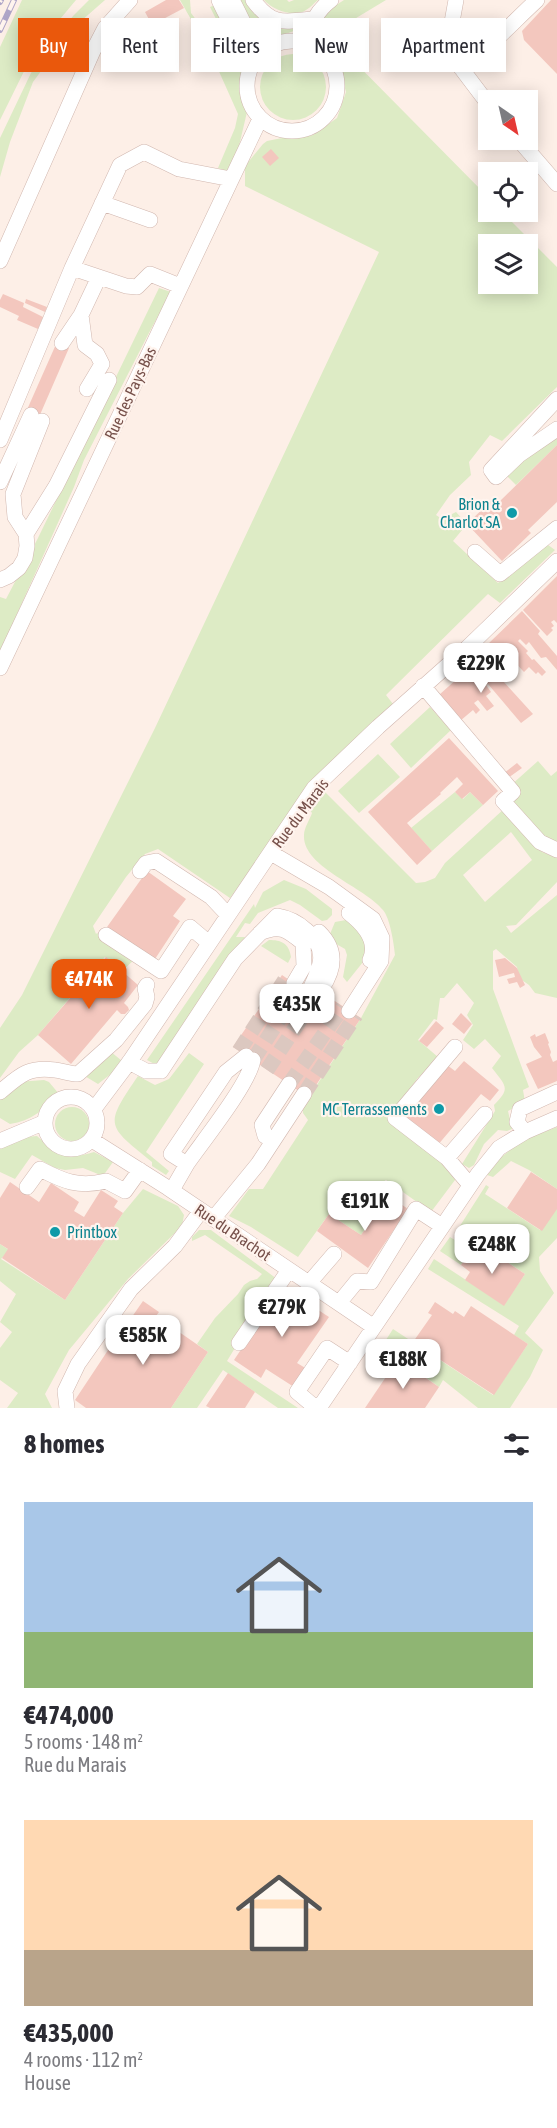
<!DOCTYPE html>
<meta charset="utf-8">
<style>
body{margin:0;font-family:"Asap Condensed",sans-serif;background:#f7f7f7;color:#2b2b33;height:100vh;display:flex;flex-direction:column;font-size:22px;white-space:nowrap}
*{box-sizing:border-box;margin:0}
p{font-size:20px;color:#7c7c81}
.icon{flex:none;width:33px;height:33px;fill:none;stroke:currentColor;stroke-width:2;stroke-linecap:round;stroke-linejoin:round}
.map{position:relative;height:1408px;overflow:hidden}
.drawer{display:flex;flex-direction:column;background:#fff;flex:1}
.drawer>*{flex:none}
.hud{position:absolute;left:18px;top:18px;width:522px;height:54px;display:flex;gap:12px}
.needle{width:39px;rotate:146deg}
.tools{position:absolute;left:478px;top:90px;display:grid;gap:12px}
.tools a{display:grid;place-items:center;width:60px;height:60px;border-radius:0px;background:#fff;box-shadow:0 3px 15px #0003;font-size:30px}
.price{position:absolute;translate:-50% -51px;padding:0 14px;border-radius:12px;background:#fff;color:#222;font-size:20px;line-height:39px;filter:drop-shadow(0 2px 3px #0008)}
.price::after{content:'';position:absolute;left:50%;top:36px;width:18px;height:14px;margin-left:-9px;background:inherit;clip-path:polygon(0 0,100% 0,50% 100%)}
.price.active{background:#ea580c;color:#fff}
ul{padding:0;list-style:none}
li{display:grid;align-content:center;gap:12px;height:318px;padding:0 24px}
li span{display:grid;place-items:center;height:186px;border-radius:0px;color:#555}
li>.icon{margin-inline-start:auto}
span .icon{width:108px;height:108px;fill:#fffc;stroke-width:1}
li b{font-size:26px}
h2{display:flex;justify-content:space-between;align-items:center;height:72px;padding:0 24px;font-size:26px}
.tag{padding:0 21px;border-radius:0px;background:#fff;box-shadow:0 3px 15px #0003;font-size:21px;line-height:54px}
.tag.active{background:#ea580c;color:#fff}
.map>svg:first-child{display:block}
.green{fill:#ddebc5;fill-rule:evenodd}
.building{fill:#f3c7be}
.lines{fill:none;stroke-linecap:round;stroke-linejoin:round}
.minor-tunnel{stroke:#dcc8c0;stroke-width:15;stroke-dasharray:15 8;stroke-linecap:butt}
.minor-casing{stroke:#d1b7af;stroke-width:16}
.minor{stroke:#fff;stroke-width:15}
.rail-casing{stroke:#afa5c7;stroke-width:6}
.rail{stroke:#fff4ee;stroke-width:4;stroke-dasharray:11;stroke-linecap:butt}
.culture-dot{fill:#0f9aa8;stroke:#fff4ee;stroke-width:2}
.labels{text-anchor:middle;stroke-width:4.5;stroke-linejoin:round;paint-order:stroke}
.street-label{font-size:16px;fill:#77514b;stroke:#fff4ee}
.culture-label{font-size:16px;fill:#0d838f;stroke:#fff4ee;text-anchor:end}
</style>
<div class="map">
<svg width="557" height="1408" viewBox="0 0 557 1408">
<rect width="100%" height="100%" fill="#fdefe7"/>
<path class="green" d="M22 0H76L35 49 0 120V47Z
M89 0H105L72 29 33 82 10 142 0 177V138L31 73 73 16Z
M180 0H190L191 13 206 33 227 38 228 28 219 25 210 7 215 5 248 56 239 91 247 112 239 146 227 171 218 168 235 128 238 114 213 58Z
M236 0H246L299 28C286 36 271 37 256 34Z
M264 0H287L289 2 294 0H318C314 3 310 8 306 10 295 18 272 10 264 0Z
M344 0H386L328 35 489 198V212H502L557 267V387L502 441 490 435 469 462 471 475 450 495 436 515 442 519 456 512 467 524 453 541 498 583 544 542 555 550 500 603 488 594 386 695 393 704 261 856 230 898 158 849 145 854 126 877 93 926 96 934 97 933 135 959 122 971 105 957 38 1035 19 1052 0 1078V1028L22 995 155 728 379 252 245 186V166L263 144 267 141 282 138H299L313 135 337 118 346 92 337 60 328 49 319 31 324 13ZM489 244H528V284H489Z
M260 87a33 33 0 1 1 66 0a33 33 0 1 1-66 0Z
M159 288 171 292 151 329 84 460 74 487 0 652V597L6 599 38 538Z
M557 432V445L516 485 505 474Z
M430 707 451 730 411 768 390 744Z
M378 754 400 777 359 813 338 791Z
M538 761 551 776 557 771V844L544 838 509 801 510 786Z
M321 788 416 883 425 882 435 878 445 863 505 808 542 852 557 858V882L516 925 506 926 511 933 557 895V998L535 993 529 985 519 978 517 967 496 949 493 951V989L529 1087 523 1090 525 1102 508 1111 512 1129 507 1131 498 1130 484 1144 474 1165 469 1168 462 1164 495 1111 494 1105C511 1088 506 1086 492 1068L501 1056 485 1039 474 1049 463 1040 473 1025 467 1015 474 1003 457 983 444 998H440L437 1020 434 1019 418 1040 438 1057 417 1079 397 1107 389 1109 383 1114 458 1176 431 1212 386 1180 380 1184 379 1189 388 1195 361 1235 329 1214 298 1257 251 1227 229 1216 249 1189H263L308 1120 303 1113V1106L361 1018 395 955C394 944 390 918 383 910 365 887 302 867 304 835 304 828 310 819 312 813L310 810ZM511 832 532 860 485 902 463 875Z
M455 792 463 799 470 792 483 805 432 851 411 828Z
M284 880 306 889 332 909V915L327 920 322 921 300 905 290 900 258 913 250 924 245 923 236 937H245L158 1066 147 1060 254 904 255 908 263 892Z
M346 920C363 931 367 937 367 957L347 982 343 977 347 955 345 949 331 941 330 934 335 922Z
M269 940C281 940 289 943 291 957L288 963 261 946Z
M110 1051 122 1061 121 1066 98 1084 83 1075Z
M189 1053 204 1064 146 1152 169 1171 166 1175 152 1166V1162C106 1125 104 1126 138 1076L155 1085 169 1079Z
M44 1080 49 1082 59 1094C45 1109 31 1121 10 1124L0 1118V1099L17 1082Z
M55 1124a17 17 0 1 1 34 0a17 17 0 1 1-34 0Z
M557 1127V1189L529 1170 511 1161 493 1177 487 1175 500 1158 523 1140Z
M37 1136C59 1155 66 1161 94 1152L113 1162 103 1176 83 1168 65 1170 55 1168 32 1155 15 1179 0 1172V1147L26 1137Z
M486 1185 489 1187 485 1194 540 1230 557 1205V1238L539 1257 540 1271 554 1293 525 1333 543 1350 530 1377 510 1408H478L443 1380 439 1387 382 1346 393 1329 493 1395 528 1344 514 1335 519 1326 428 1269 434 1259 504 1305 525 1274 458 1229Z
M143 1189 178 1206 184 1215 182 1226 128 1279 69 1350 45 1394 52 1408H7L18 1393 0 1380V1348L12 1332 0 1322 16 1294 0 1281V1244L9 1250 1 1259 65 1300 123 1213Z
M199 1230H211L277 1279 227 1361 298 1408H278L223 1370 197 1408H171L208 1352 197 1344 215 1318 238 1294 244 1285 250 1281 257 1279 262 1274 205 1235 192 1241V1237Z
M450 1237 471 1250 461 1265 440 1251Z"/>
<path class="building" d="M166 0H179L184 8 152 25 145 12Z
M551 0H557V74L524 40 522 31Z
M210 23 228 27 226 35 208 30Z
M271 149 279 158 270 166 262 157Z
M3 294 24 303 23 307 43 317 38 329 17 320 19 316 0 307V300Z
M26 299 47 307 45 312 25 303Z
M57 342 69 348 39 417 26 412Z
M557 445V502L528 530 531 533 502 561 467 524 495 497 500 501Z
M557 576V623L554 620 551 622 554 626 551 628 553 630 547 636 523 610Z
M522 611 540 631 538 634 557 656V670L546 657 541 658 529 642 526 645 520 639 518 641 528 651 526 653 532 660 534 659 546 672 542 676 538 672 536 674 529 667 524 672 506 653 502 657 489 643Z
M477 661 489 675 494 671 533 714 521 723 488 684 486 685 491 692 486 696 494 706 487 711 478 700 474 703 480 710 476 714 473 710 460 721 439 695Z
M449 738 498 791 483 805 470 792 462 799 455 792 463 784 457 777 440 793 441 794 407 823 432 851 417 865 368 812Z
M517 763 522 768 508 778 504 773Z
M147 871 186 899 173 916 180 921 155 959 107 927Z
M106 957 138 985 124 1003 128 1007 129 1010 125 1014H121L117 1010 71 1064 38 1035Z
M505 958 517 968 525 985 520 988 517 982 509 984 507 979 515 977 514 973 499 977 495 960Z
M282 975 320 1001 324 994 361 1018 308 1097 233 1047Z
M461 1013 472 1024 464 1034 452 1024Z
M436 1021 444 1028 427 1047 419 1041Z
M545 1033 549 1043 548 1044 551 1052 550 1055 553 1062 557 1060V1081L538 1089 526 1064 542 1057 534 1047 530 1037 535 1034 536 1037Z
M464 1061 499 1090 490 1101 481 1094 437 1146 402 1116 447 1065 455 1071Z
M531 1172 557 1189V1209L542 1231 507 1208Z
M10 1182 39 1202 51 1183 79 1202 74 1211 84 1217 101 1190 118 1201 114 1207 123 1213 65 1300 2 1258 8 1249 0 1244V1198Z
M388 1195 408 1209 368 1268 317 1231 329 1214 361 1235Z
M486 1248 525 1274 504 1306 465 1280 470 1272 461 1265 471 1250 481 1256Z
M283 1287 329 1317 297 1363 307 1369 294 1387 266 1369 261 1378 234 1360Z
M143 1301 159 1312 156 1316 208 1352 171 1408H86L75 1400 126 1323 127 1324Z
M435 1302 453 1314 455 1311 464 1317 471 1306 528 1344 494 1395 413 1342 432 1315 428 1313Z
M398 1359 439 1387 425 1408H365Z
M228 1373 255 1392 245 1408H210L206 1406Z"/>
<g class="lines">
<path class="minor-tunnel" d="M239 1051 286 978
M253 1060 300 988
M267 1070 315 998
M289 1084 343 1007
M304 1094 356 1015"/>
<g class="minor-casing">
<path id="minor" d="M219 0C226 15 232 30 249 36
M232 0C242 18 249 37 260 54
M253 0C272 26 283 22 313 19
M456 0 450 33 461 68
M247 86a45 45 0 1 1 90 0a45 45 0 1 1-90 0Z
M304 43C311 25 316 11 331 0
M489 105 461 68C489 49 512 23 537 0
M519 140 557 184
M102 203 150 220
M0 261 93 51 105 28 130 0
M180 286 150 274 137 287 126 286 72 268 120 165 144 152 179 169 231 179
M62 343 81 315
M87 389 102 364 97 354 85 345 81 315 99 277
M557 399 491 470 496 477 519 455 557 429
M0 440 72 268
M0 482 31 415
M26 534 56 486 109 380
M475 552 500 574 557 528
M0 580 9 576 19 568 25 558 27 546 26 534 15 517 13 494 42 421
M0 668 260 119
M423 686 513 792 503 801 540 842 557 850
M271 853 329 887 373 919 382 938 381 961 349 1011
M140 871 146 863 156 861 211 897 228 915
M349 913C363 924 379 941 370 960
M319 932C336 949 336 967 322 988
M260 933C280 924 287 930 303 943L304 966 294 983
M106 935 161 971 190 927 209 943
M129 1062 146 1071H161L235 959 277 916C289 918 297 922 306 930 330 950 320 969 308 993
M0 1092C19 1076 28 1066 55 1070 63 1071 70 1074 78 1074L116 1040 145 1004 147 997 145 988 147 985
M45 1123a26 26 0 1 1 52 0a26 26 0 1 1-52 0Z
M94 1109 130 1061 314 788 378 727 467 648 557 561
M525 1132 517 1122 520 1109 557 1092
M265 1136 262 1125 289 1084
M92 1140 168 1188 374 1327
M0 1141 45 1122
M447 1158 395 1118 455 1047
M187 1164C203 1141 249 1084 253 1060
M470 1185 447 1158 485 1114
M27 1187 40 1169C63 1181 79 1188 106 1181L125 1191 140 1170
M172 1190 187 1164 171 1154 226 1072 246 1056
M213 1219 258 1164 304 1094
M309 1283 334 1254
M339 1303 357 1281 371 1282 416 1209 442 1226
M239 1343 289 1270
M67 1408 65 1391 78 1364 131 1289 175 1246 201 1211
M316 1408 297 1392 327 1348 350 1363
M319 1408 478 1174 499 1148 525 1132 557 1118"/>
</g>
<use href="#minor" class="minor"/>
<g class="rail-casing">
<path id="rail" d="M0 2 1 0
M0 30 14 0"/>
</g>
<use href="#rail" class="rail"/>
</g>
<g class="culture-dot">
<circle cx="512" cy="513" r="6"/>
<circle cx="439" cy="1109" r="6"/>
<circle cx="55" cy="1232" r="6"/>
</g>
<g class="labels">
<g class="street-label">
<text transform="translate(130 393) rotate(-65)" y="6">Rue des Pays-Bas</text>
<text transform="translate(300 813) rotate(-53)" y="6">Rue du Marais</text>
<text transform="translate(233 1232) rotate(34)" y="6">Rue du Brachot</text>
</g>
<g class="culture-label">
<text x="500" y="510">Brion &amp;<tspan x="500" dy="18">Charlot SA</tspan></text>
<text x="427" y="1115">MC Terrassements</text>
<text x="67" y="1238" text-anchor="start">Printbox</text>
</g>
</g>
</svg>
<div class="tools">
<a><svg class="needle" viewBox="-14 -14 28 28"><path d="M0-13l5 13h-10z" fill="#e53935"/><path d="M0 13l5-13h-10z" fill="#7c7c81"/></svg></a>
<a><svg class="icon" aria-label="locate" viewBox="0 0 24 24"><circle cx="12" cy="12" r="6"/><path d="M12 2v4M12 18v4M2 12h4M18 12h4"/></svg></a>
<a><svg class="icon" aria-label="layers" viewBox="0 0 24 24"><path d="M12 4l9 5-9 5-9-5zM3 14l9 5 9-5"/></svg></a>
</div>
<b class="price" style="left:481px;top:694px">€229K</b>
<b class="price active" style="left:89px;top:1010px">€474K</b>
<b class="price" style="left:297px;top:1035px">€435K</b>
<b class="price" style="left:365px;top:1232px">€191K</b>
<b class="price" style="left:492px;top:1275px">€248K</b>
<b class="price" style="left:282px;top:1338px">€279K</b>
<b class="price" style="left:143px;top:1366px">€585K</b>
<b class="price" style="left:403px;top:1390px">€188K</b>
<div class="hud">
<a class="tag active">Buy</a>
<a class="tag">Rent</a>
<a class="tag">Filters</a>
<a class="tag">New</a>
<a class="tag">Apartment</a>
</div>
</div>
<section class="drawer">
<h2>8 homes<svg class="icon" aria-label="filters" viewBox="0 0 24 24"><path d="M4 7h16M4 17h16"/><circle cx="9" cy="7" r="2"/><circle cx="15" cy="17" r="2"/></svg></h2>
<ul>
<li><span style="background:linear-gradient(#a9c7e8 70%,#8fb573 0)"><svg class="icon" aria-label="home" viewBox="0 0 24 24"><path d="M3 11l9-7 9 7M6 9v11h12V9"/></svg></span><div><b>€474,000</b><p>5 rooms · 148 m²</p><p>Rue du Marais</p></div></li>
<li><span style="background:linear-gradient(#ffd9b3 70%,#b9a48a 0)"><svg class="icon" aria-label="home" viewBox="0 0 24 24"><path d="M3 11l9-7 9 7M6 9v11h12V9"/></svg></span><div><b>€435,000</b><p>4 rooms · 112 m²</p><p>House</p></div></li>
</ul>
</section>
